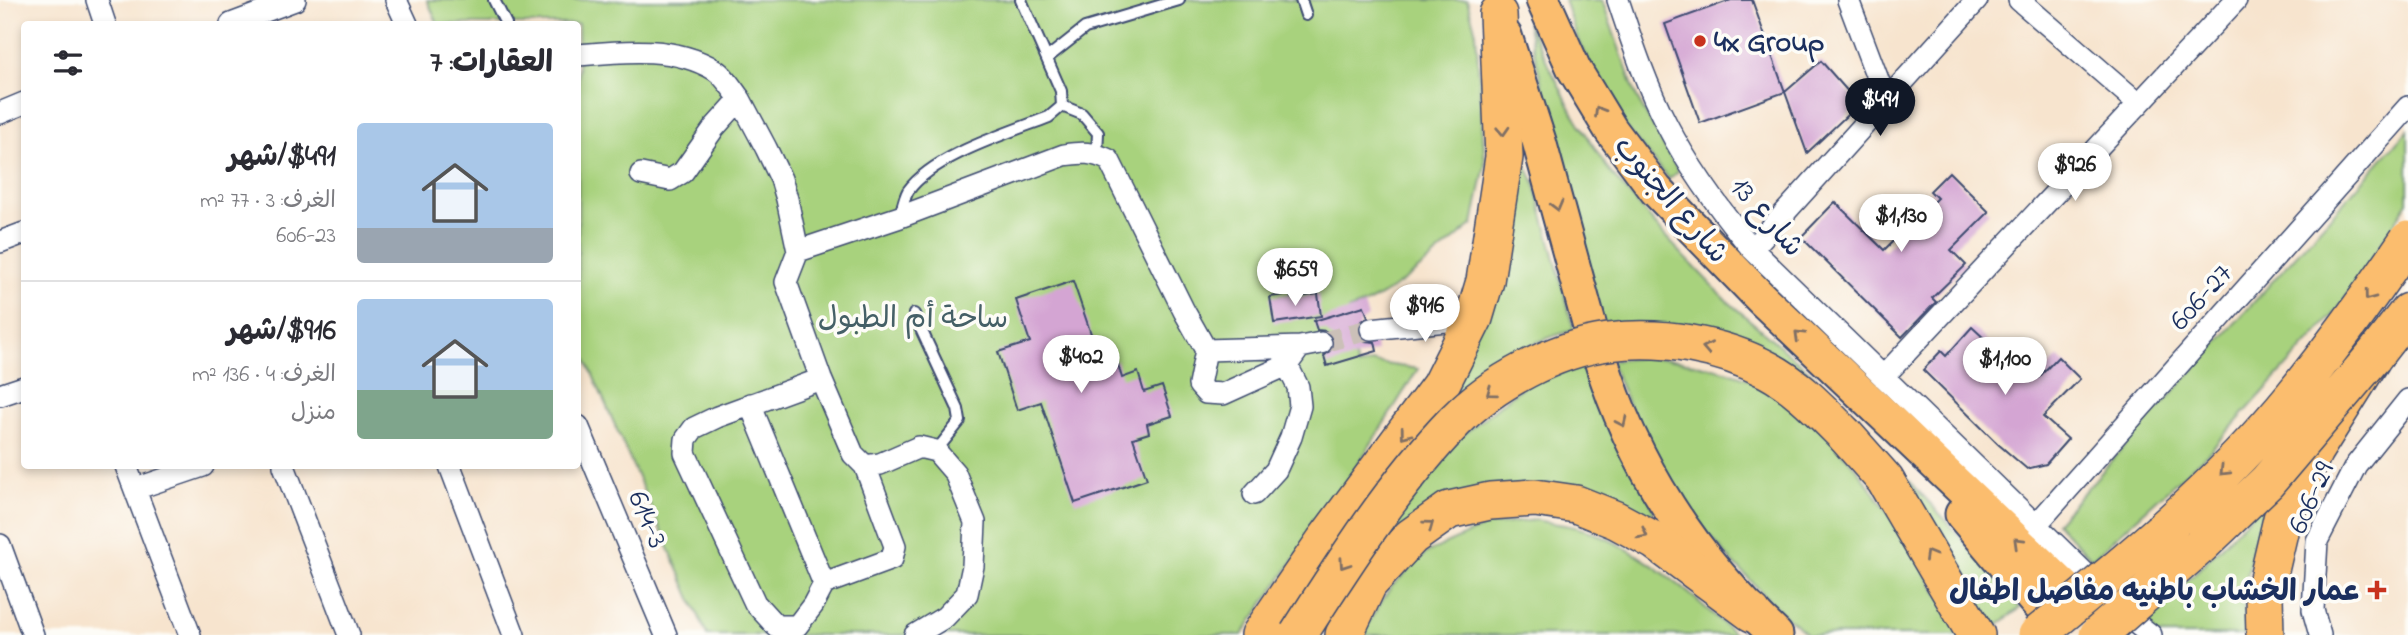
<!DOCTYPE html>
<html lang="ar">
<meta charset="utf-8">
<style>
body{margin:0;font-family:"Indie Flower","Playpen Sans Arabic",sans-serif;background:#f2f2f3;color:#2b2b33;direction:rtl;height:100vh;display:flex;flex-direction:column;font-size:26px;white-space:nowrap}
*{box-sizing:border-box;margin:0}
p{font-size:23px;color:#7c7c81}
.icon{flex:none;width:38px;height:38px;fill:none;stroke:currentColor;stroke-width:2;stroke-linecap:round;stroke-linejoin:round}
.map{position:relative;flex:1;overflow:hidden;direction:ltr}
.details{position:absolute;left:21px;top:21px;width:560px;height:448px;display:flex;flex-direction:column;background:#fff;border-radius:7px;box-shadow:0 4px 10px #0003;direction:rtl}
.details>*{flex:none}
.price{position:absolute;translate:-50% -60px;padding:0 16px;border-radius:24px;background:#fff;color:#222;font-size:23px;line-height:46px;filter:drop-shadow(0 2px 4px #0008)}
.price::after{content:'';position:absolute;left:50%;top:42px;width:21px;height:16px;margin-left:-10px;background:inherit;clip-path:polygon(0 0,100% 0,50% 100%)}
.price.on{background:#111827;color:#fff}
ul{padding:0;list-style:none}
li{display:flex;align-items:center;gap:21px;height:175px;padding:0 28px}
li+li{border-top:2px solid #e1e1e2}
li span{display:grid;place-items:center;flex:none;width:196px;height:140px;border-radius:7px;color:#555}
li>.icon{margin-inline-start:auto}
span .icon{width:84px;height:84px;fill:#fffc;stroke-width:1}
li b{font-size:30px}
h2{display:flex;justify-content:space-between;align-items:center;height:84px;padding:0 28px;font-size:30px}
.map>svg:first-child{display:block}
.green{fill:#a8d27d;stroke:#62806e;stroke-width:2}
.building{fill:#d4a5d3}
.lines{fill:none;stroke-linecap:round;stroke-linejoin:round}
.street-tunnel{stroke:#cbc0b8;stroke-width:21;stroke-dasharray:21 10;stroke-linecap:butt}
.lane-casing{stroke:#3c4a6f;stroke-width:14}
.street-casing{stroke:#3c4a6f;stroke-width:24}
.primary-casing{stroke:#3c4a6f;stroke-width:37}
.highway-casing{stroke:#3c4a6f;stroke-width:40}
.lane{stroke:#fff;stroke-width:10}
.street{stroke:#fff;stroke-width:21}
.primary{stroke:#fbbd6e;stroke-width:33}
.highway{stroke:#fbbd6e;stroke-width:37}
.highway-bridge-casing{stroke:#3c4a6f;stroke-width:40;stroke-linecap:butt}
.highway-bridge{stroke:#fbbd6e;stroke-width:37}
.oneway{stroke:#806f65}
.poi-dot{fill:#c8321e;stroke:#fdfcf7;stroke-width:2.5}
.labels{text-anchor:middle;stroke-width:7;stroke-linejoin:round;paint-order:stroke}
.poi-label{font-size:30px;font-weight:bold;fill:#1b2f5e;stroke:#fdfcf7;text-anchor:start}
.street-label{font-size:30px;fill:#1b2f5e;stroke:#fdfcf7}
.park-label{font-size:30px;fill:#456067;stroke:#fdfcf7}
</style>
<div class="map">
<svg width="2408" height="635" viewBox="0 0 2408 635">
<rect width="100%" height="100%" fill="#fdfcf7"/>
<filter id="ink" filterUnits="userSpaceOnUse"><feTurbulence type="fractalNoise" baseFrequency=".0143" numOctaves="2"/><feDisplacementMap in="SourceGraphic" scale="14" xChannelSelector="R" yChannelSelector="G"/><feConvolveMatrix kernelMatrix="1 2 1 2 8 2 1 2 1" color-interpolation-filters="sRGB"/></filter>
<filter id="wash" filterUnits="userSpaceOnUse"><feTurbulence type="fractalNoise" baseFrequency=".00686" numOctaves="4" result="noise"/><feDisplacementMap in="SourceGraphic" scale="28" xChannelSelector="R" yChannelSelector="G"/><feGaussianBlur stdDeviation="1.57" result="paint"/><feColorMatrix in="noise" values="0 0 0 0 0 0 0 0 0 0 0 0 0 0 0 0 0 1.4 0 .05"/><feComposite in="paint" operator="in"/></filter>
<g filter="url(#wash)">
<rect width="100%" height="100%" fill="#f7e4ce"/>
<path class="green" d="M427 0H1467L1476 33 1485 165 1473 224C1437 253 1393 297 1349 310L1344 324 1358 367 1372 362 1418 369 1342 490 1242 635H707L578 341V24H438Z
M1564 0H1602L1637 98 1678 171 1669 179 1619 120 1579 43Z
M1527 22 1573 113 1609 171 1664 235 1724 298 1816 377 1739 336 1689 325 1599 324Z
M2408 130V202L2337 311 2209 452 2092 559 2056 523Z
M1522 156 1534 181 1574 330C1513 346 1482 371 1435 411Z
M1647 357C1689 361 1732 369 1771 389 1780 394 1788 402 1796 408 1871 468 1914 555 1963 635H1809L1784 615 1730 559 1687 509 1643 439 1610 361Z
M1589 364 1654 510 1651 517 1643 518 1550 483 1362 569 1427 464 1527 383Z
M1867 435 1951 526 2020 608 1988 632Z
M2270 496 2254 540 2243 598 2246 635H2140L2134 630 2197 571Z
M1536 520C1553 524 1573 525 1589 531 1646 553 1692 594 1735 635H1365L1370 620 1391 587 1426 553 1485 526Z"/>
<g id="blocks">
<path class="building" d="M1731 0H1752L1785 92 1700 123 1665 24Z
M1821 61 1859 104 1807 153 1785 92Z
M1949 172 1989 212 1951 250 1966 265 1932 298 1936 302 1902 337 1801 237 1835 202 1884 250 1937 198 1930 191Z
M1073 281 1102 366 1117 361 1122 378 1138 372 1144 392 1162 386 1172 416 1147 424 1149 433 1133 438 1147 479 1075 503 1041 402 1017 410 998 352 1030 342 1016 300Z
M1290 294 1291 298 1318 294 1321 316 1274 323 1270 297Z
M1364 306 1368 317 1359 323 1358 331 1365 341 1375 342 1377 351 1327 366 1324 356 1333 348 1334 340 1326 331 1317 330 1314 321Z
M1972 327 2027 378 2033 371 2039 377 2058 357 2080 379 2043 417 2068 439 2046 464 2027 469 1998 444 1923 370 1941 351 1946 356Z"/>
</g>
</g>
<g filter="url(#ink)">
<use href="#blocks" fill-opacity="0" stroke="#3c4a6f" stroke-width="2"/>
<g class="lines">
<path class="street-tunnel" d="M1321 343 1371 329"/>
<g class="lane-casing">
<path id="lane" d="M494 0 506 24
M1301 0 1306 15
M1047 58 1085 28 1179 0
M1062 106 1082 114 1098 133 1097 154
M900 217C902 209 904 198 908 191 934 155 1008 133 1049 117L1062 106 1061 91 1021 0
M914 314 958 409 960 421 936 451"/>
</g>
<g class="street-casing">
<path id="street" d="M97 0 105 24
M396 0 407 24
M1618 0C1632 42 1646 85 1667 125 1690 170 1720 210 1752 249L2086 574
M1848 0 1886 101
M2019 0 2139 104
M231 24 295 0
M578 55C623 51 674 45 715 70 725 76 733 90 740 99L714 128 683 172 670 180 641 174
M740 99 766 148 781 179 787 199 798 251 786 282 821 379 853 454 865 466 880 464 919 447 936 451 955 473 975 522 973 566 967 594 945 617 915 635
M0 113 24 103
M0 242 24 233
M1752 249 1977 0
M798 251 900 217 1064 155C1082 152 1093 152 1109 160L1184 311 1206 350 1300 347 1321 343
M1371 329 1474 318
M1206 350 1199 385 1206 393 1223 394 1287 365 1300 347
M1883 377 2236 0
M821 379 717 417 694 428 686 439 685 453 755 603 776 626H797L813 605 824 584 892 559 895 546 865 466
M0 395 24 387
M750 404 824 584
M578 426 666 635
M126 466 190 635
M284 466 349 635
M450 466 514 635
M135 489 203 466
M1254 494 1276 470 1291 437 1300 406 1298 387 1287 365
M2036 525 2408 107
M0 545 33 635
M2138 625 2151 635
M2320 635 2313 610 2317 541 2356 465 2408 400"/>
</g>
<g class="primary-casing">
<path id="primary" d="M1543 0 1574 69 1611 130 1656 190 1761 298 2067 589
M1505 36 1539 141 1591 331
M1600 357C1632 464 1694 559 1776 635
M1962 514 2042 609"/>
</g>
<g class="highway-casing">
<path id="highway" d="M1845 435 1885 480 1976 635
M1260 635 1324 542 1440 386 1474 318 1485 281 1504 157 1498 14
M1344 635 1368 584 1411 537 1449 510 1490 501 1535 498 1576 504 1616 520 1655 541 1752 613
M2265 635 2264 596 2282 519 2314 451 2373 357 2408 312"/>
</g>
<use href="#lane" class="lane"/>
<use href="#street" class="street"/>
<use href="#primary" class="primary"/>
<use href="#highway" class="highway"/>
<g class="highway-bridge-casing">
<path id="highway-bridge" d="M1298 635C1344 563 1395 483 1455 421 1492 383 1555 349 1608 342 1662 335 1721 345 1768 370 1798 386 1821 411 1845 435
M2037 635C2127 562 2220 486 2294 395 2334 345 2372 293 2408 240
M2098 635 2200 546 2267 482 2373 357"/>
</g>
<use href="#highway-bridge" class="highway-bridge"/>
</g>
<defs><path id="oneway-chevron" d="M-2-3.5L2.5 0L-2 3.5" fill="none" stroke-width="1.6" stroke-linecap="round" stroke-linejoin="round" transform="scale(1.75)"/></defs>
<g class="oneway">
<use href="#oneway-chevron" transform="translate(1599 111) rotate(-121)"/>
<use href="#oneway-chevron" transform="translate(1503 131) rotate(87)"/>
<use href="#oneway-chevron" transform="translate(1557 206) rotate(75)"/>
<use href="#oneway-chevron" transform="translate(2369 296) rotate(127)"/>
<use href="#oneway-chevron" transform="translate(1799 335) rotate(-136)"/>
<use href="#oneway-chevron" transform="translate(1707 348) rotate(-169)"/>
<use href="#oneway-chevron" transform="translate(1491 392) rotate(144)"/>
<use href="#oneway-chevron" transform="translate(1622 422) rotate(65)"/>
<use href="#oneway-chevron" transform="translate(1405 434) rotate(127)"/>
<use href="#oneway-chevron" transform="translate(2224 471) rotate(135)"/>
<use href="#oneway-chevron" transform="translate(1429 525) rotate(-36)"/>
<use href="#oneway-chevron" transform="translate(1643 534) rotate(28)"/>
<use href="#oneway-chevron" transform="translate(2018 542) rotate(-136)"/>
<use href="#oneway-chevron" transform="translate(1929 555) rotate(-120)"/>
<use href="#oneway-chevron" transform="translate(1344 564) rotate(124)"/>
</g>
</g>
<g class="poi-dot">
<circle cx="1700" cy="41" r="7"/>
<path d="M2373.5 579.5h7v7h7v7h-7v7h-7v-7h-7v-7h7z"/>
</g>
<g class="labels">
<g class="poi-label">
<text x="1714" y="51">4x Group</text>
<text x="2361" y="600" text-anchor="end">عمار الخشاب باطنيه مفاصل اطفال</text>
</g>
<g class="street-label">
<text transform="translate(1672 199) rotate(49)" y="10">شارع الجنوب</text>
<text transform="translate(1768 216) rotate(49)" y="10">شارع 13</text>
<text transform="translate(2200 296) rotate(-48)" y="10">606-27</text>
<text transform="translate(2310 497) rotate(-66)" y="10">606-29</text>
<text transform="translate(649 519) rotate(67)" y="10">614-3</text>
</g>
<g class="park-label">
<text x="913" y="327">ساحة أم الطبول</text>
</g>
</g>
</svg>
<b class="price on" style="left:1880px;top:138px">$491</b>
<b class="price" style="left:2075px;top:203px">$926</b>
<b class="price" style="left:1901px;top:254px">$1,130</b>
<b class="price" style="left:1295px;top:308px">$659</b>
<b class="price" style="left:1425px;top:344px">$916</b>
<b class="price" style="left:1081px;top:395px">$402</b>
<b class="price" style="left:2005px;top:397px">$1,100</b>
<section class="details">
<h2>العقارات: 7<svg class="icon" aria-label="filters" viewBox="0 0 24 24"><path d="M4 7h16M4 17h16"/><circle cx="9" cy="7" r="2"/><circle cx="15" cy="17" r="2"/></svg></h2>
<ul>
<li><span style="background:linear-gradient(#a9c7e8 75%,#9aa5b1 0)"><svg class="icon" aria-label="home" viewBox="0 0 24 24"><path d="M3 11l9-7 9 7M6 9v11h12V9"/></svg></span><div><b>$491/شهر</b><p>الغرف: 3 · 77 m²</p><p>606-23</p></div></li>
<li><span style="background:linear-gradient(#a9c7e8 65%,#7fa58c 0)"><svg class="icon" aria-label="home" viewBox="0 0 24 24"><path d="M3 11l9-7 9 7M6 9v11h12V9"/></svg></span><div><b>$916/شهر</b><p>الغرف: 4 · 136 m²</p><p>منزل</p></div></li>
</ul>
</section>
</div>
